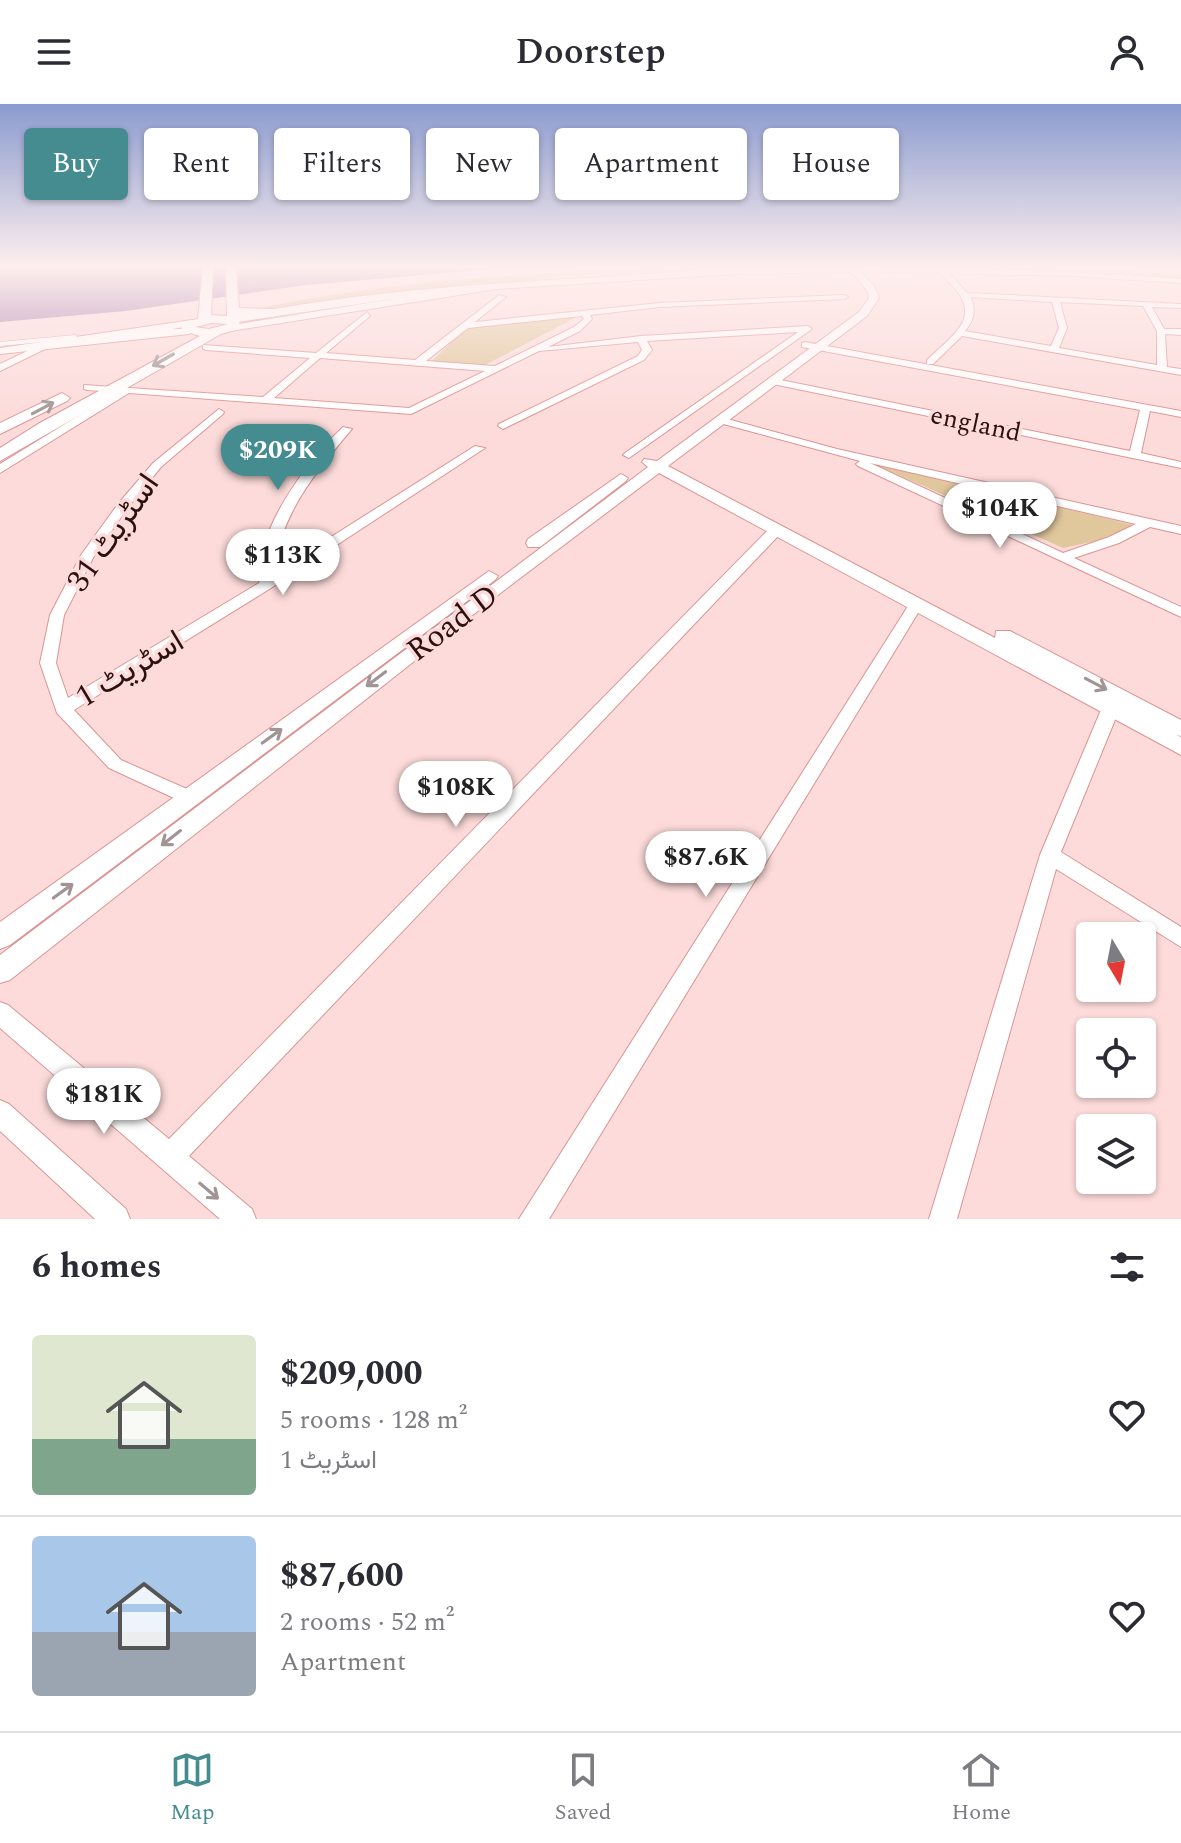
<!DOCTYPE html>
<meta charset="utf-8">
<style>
body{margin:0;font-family:Spectral,Vazirmatn,serif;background:#f7f7f7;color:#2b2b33;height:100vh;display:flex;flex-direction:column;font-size:30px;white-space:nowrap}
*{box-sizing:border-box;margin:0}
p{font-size:26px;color:#7c7c81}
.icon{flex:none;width:44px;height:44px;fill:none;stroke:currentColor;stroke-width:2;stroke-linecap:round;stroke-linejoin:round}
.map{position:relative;height:1115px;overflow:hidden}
.side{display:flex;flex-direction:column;background:#fff;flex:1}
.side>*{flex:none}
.banner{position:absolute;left:24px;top:24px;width:1134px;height:72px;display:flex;gap:16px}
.needle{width:52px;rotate:170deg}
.buttons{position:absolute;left:1076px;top:818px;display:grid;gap:16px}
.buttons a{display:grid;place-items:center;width:80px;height:80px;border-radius:8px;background:#fff;box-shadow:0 2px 6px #0004;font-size:40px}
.price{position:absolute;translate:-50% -68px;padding:0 18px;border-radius:28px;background:#fff;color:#222;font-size:26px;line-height:52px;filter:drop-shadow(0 2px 4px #0008)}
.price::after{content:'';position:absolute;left:50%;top:48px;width:24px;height:18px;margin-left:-12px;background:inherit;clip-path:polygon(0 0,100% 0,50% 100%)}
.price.active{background:#458c90;color:#fff}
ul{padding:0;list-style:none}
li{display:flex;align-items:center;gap:24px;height:200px;padding:0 32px}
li+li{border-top:2px solid #e1e1e2}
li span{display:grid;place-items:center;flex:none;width:224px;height:160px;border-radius:8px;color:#555}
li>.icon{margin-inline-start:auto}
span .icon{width:96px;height:96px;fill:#fffc;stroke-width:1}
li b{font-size:34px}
h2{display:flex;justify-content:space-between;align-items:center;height:96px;padding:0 32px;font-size:34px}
.tag{padding:0 28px;border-radius:8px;background:#fff;box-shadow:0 2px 6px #0004;font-size:28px;line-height:72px}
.tag.active{background:#458c90;color:#fff}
header{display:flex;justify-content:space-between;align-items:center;height:104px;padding:0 32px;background:#fff;font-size:36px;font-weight:600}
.dock{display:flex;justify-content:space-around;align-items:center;height:112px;border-top:2px solid #e1e1e2;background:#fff;font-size:22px;color:#7c7c81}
.dock a{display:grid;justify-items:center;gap:4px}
.dock .active{color:#458c90}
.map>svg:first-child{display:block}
.green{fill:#e1c79c}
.water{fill:#9f75a9}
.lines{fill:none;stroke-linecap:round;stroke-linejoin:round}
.service-casing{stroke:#dd9392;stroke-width:5}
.minor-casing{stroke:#dd9392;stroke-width:2}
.tertiary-casing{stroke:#dd9392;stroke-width:2}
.secondary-casing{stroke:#dd9392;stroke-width:2}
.service{stroke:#fff;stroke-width:4}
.minor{fill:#fff;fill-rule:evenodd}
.tertiary{fill:#fff;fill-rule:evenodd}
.secondary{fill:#fff;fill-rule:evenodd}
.oneway{stroke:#a09494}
.labels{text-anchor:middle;stroke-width:7;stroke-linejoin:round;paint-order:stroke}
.far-street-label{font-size:26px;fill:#2c1111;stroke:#fcdbda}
.street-label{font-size:32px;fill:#2c1111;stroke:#fcdbda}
</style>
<header><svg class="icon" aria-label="menu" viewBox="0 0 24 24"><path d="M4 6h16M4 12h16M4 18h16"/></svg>Doorstep<svg class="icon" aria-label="person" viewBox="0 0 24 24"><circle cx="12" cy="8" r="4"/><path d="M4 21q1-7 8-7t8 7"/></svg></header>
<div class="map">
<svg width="1181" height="1115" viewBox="0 0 1181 1115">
<rect width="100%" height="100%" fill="#fcdbda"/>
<path class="green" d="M664 163H747L578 171 246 207C383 177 524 170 664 163Z
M963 163H1059L1181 170V174Z
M574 211 575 214 485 261 432 257 467 223Z
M865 356 1133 421 1100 436 1063 444Z"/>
<path class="water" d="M0 163H516L306 181 126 207 0 218Z"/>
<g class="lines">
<g class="service-casing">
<path id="service" d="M0 240 75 233"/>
</g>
<g class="minor-casing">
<path id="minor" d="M853 163 1073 168 1181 175V179L1073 172 949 169 967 189 1181 200V204L1152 203 1164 225H1181V231L1165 230 1167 263 1181 265V271L962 232 933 260H927V256C963 222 985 210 940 169L850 167ZM971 193 1052 198 1059 224 1051 242 965 227C974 216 976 207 971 193ZM1060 198 1143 202 1157 227V261L1059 244 1067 224Z
M499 191 506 193 475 218 660 199 844 191 848 193 844 195 660 203 590 211 592 215 580 227 548 243 641 232 808 222 812 225 629 354 623 351 625 349 798 228 647 237 652 246 644 256 503 325 498 322 499 320 638 252 642 246 638 238 539 247 411 310 129 289 0 369V360L117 288 87 286 84 285V281L263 293 310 254 206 246 203 245V241L316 249 367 208 370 212 326 249 415 256ZM582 212 584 215 574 223 495 262 426 257 468 224ZM320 254 485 267 409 304 274 294Z
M805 238 1181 307V313L1150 307 1141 349 1181 358V364L768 279V275L771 274 1130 347 1140 306 802 243V239Z
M42 240 46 243 45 245 0 267V260Z
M219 305 224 308 223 310 161 363 126 406 93 454 64 511 56 559 68 594 259 479C261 467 261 454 264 442 275 402 313 351 343 323L352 325C316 367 279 412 274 469L475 342 485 344 271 484 74 606 121 656 196 689 199 694 196 699 189 701 109 664 57 609 40 559 50 511 81 451 118 400 153 359Z
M720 313 837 345 1181 422V430L1150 423 1119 439 1074 454 1181 503V513L858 362 856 360 860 357 716 318 715 316ZM870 359 1136 420 1109 433 1063 449Z
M775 423 782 427 780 430 189 1052 252 1105 256 1115H220L0 924V898L8 901 169 1035 770 424Z
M917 495 924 499 549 1115H519L910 499Z
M1110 601 1119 606 1061 748 1181 823V843L1056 765 957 1115H929L1040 751 1101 606Z
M0 996 9 1000 126 1105 130 1115H95L0 1027Z"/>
</g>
<g class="tertiary-casing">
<path id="tertiary" d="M856 163 875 183 879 194 867 212 668 362 995 534 996 527H1010L1181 616V632L1176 631 1181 633V651L659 369 507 484 10 876 0 879V851L648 363 642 358 644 355 657 357 859 208 869 194 867 186 851 168 734 170 497 185 230 227 226 226V222L399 194 231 219 226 216 227 214C350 188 477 180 601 173 686 167 772 159 856 163Z
M192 216 197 219 196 221 172 225H193L194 227 189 230 0 250V244Z
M621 370 628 374 626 377 540 443H528L526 439 528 435Z
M489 467 498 472 495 476 10 841 0 845V818Z"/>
</g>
<g class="secondary-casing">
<path id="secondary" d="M203 163H213L211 211 227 212 226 163H236L239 204 273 205 279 209 273 213 240 212 239 225 221 230 0 357V344L38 320 200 232 181 226 183 218 198 215ZM211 219 228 220 209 225 195 223Z
M62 289 70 294 67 297 0 330V319Z"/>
</g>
<use href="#service" class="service"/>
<use href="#minor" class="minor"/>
<use href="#tertiary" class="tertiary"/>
<use href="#secondary" class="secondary"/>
</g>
<defs><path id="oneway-shaft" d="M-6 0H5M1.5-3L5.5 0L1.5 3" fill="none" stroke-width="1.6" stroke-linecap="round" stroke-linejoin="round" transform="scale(2)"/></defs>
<g class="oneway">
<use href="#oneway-shaft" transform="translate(163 256) rotate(150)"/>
<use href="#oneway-shaft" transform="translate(43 304) rotate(-28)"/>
<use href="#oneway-shaft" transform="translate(376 575) rotate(143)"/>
<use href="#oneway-shaft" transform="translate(1096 580) rotate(28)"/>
<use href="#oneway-shaft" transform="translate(272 632) rotate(-36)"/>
<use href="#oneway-shaft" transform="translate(171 734) rotate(142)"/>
<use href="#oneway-shaft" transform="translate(63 787) rotate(-36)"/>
<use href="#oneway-shaft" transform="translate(209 1087) rotate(40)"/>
</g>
<linearGradient id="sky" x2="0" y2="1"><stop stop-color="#8b9bcf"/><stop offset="0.51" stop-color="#feefee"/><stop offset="1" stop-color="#feefee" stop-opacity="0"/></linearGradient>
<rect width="1181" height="319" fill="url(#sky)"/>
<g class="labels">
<g class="far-street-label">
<text transform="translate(976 319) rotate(12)" y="9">england</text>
</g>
<g class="street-label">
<text transform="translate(112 428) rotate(-55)" y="11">اسٹریٹ 31</text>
<text transform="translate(452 518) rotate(-37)" y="11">Road D</text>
<text transform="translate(129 564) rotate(-31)" y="11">اسٹریٹ 1</text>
</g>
</g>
</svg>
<div class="buttons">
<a><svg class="needle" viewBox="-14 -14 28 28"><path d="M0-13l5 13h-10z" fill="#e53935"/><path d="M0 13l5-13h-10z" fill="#7c7c81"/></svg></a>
<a><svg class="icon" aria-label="locate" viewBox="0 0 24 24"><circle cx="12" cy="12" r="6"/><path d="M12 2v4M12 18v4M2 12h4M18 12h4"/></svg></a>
<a><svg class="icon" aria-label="layers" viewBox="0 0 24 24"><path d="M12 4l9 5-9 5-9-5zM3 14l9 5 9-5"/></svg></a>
</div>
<b class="price active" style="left:278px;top:388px">$209K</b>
<b class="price" style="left:1000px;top:446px">$104K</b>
<b class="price" style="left:283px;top:493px">$113K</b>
<b class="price" style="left:456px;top:725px">$108K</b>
<b class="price" style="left:706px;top:795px">$87.6K</b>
<b class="price" style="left:104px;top:1032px">$181K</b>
<div class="banner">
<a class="tag active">Buy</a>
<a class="tag">Rent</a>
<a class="tag">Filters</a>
<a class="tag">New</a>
<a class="tag">Apartment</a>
<a class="tag">House</a>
</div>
</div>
<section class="side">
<h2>6 homes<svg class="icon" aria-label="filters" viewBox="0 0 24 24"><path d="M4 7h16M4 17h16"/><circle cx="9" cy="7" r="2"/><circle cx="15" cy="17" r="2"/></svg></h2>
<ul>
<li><span style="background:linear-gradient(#dfe7d0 65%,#7fa58c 0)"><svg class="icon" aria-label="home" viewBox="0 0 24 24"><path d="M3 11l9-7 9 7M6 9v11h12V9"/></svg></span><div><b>$209,000</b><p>5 rooms · 128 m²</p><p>اسٹریٹ 1</p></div><svg class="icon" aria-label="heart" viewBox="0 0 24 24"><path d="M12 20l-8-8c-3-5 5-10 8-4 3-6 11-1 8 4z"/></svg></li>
<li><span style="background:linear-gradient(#a9c7e8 60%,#9aa5b1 0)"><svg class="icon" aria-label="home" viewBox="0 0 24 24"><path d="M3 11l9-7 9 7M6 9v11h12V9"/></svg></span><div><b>$87,600</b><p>2 rooms · 52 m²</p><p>Apartment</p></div><svg class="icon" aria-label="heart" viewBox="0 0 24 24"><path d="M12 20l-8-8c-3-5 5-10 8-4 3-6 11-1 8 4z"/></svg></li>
</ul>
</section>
<nav class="dock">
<a class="active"><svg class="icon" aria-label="map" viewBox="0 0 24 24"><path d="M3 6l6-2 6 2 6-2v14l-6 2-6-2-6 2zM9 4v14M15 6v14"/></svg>Map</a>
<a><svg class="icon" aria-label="saved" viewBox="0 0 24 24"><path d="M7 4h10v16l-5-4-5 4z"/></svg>Saved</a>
<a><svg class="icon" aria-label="home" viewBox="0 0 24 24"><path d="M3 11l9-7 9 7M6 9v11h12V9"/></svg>Home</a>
</nav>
